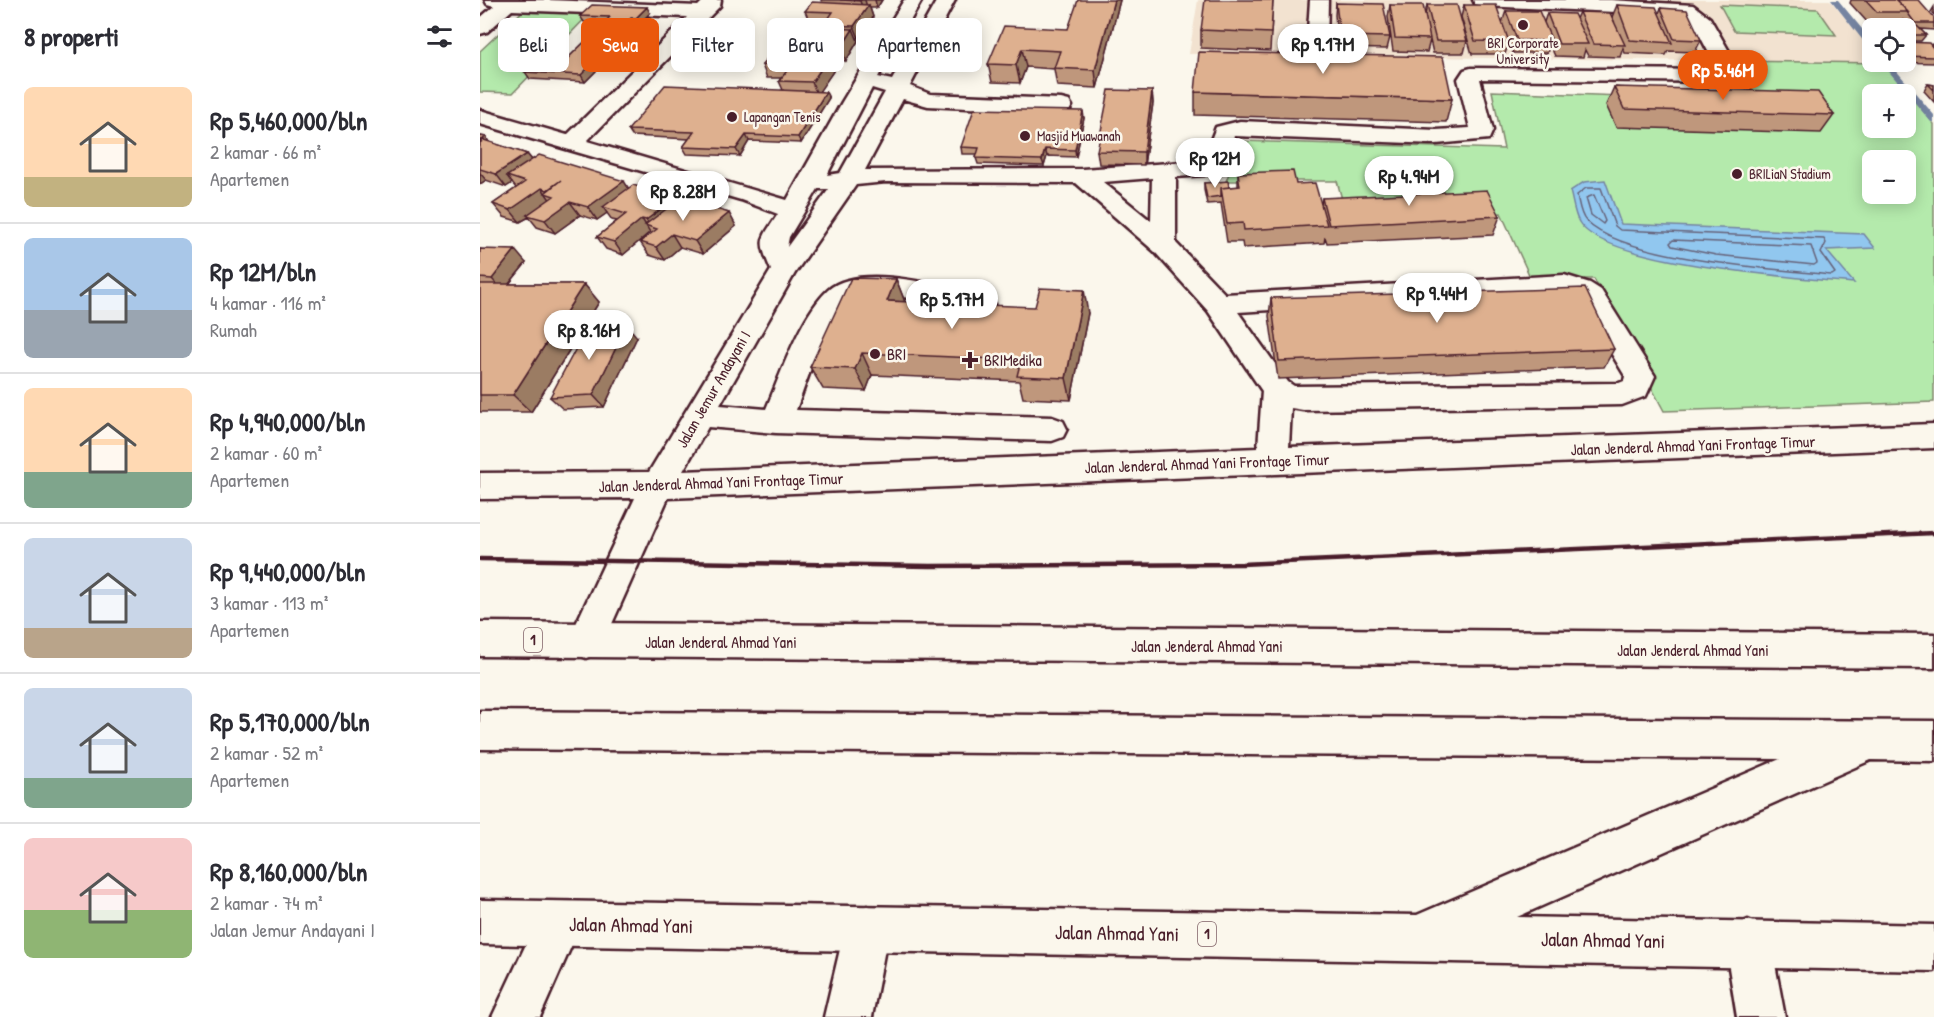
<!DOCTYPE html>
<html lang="id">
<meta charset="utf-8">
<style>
body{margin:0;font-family:"Patrick Hand",sans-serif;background:#f2f2f3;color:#2b2b33;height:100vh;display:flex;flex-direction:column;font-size:22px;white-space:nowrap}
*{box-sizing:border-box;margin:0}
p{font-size:20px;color:#7c7c81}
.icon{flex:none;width:33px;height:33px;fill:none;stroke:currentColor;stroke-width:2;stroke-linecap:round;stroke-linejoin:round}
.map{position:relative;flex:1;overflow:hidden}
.side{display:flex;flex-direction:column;background:#fff;width:480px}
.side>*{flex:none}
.top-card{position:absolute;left:18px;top:18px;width:570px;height:54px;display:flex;gap:12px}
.buttons{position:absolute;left:1382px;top:18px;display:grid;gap:12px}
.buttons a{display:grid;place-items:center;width:54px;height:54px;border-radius:9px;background:#fff;box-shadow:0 3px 15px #0003;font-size:30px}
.price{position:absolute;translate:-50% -51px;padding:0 14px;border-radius:21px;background:#fff;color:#222;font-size:20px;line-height:39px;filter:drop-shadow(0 2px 3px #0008)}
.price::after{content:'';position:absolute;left:50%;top:36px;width:18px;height:14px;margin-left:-9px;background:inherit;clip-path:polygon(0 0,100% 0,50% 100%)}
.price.active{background:#ea580c;color:#fff}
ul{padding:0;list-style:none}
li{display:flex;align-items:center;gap:18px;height:150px;padding:0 24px}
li+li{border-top:2px solid #e1e1e2}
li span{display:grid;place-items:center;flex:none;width:168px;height:120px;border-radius:9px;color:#555}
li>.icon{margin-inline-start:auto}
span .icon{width:72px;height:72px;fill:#fffc;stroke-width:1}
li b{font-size:26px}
h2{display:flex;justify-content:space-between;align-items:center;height:72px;padding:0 24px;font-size:26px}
.pill{padding:0 21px;border-radius:9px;background:#fff;box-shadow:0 3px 15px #0003;font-size:21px;line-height:54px}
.pill.active{background:#ea580c;color:#fff}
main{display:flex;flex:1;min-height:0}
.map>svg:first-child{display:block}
.built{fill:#f2e2d0}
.green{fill:#b4eaac;stroke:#7f846c;stroke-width:1.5;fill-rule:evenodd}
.water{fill:#91c7ef;stroke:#7584a1;stroke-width:1.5}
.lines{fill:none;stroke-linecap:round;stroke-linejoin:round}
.shore{stroke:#666279;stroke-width:1.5}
.stream{fill:#7584a1;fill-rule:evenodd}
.minor-casing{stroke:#4a1f2b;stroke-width:5}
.highway-casing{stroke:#4a1f2b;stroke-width:5}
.minor{fill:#fbf7ec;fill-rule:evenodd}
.highway{fill:#fbf7ec;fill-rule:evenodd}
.rail{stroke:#4a1f2b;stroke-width:4.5}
.wall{fill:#bf977b;stroke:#4a1f2b;stroke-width:1.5}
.shaded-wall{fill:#9b7b64;stroke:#4a1f2b;stroke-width:1.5}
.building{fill:#deb08f;stroke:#4a1f2b;stroke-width:1.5}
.poi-dot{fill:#4a1f2b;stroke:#fbf7ec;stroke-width:2}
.labels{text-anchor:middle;stroke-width:5;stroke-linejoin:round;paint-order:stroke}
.far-poi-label{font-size:14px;fill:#4a1f2b;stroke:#fbf7ec;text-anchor:start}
.shield{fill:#fbf7ec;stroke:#7f6065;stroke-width:1.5}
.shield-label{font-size:15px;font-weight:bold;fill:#4a1f2b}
.poi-label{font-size:16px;fill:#4a1f2b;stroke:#fbf7ec;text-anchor:start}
.street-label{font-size:16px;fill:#4a1f2b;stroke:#fbf7ec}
.near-street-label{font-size:20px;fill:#4a1f2b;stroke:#fbf7ec}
</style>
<main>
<section class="side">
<h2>8 properti<svg class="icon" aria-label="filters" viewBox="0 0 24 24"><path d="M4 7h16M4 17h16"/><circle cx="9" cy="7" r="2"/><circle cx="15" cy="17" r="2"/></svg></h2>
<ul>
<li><span style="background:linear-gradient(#ffd9b3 75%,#c2b280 0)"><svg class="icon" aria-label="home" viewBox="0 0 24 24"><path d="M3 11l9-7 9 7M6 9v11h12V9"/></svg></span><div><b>Rp 5,460,000/bln</b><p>2 kamar · 66 m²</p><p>Apartemen</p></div></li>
<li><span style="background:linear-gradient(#a9c7e8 60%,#9aa5b1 0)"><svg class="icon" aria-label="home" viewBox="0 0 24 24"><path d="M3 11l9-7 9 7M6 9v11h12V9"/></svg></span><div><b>Rp 12M/bln</b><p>4 kamar · 116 m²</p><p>Rumah</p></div></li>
<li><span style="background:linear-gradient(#ffd9b3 70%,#7fa58c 0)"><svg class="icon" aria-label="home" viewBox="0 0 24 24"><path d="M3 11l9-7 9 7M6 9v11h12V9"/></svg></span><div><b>Rp 4,940,000/bln</b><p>2 kamar · 60 m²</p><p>Apartemen</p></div></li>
<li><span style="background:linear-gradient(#c9d6e8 75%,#b9a48a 0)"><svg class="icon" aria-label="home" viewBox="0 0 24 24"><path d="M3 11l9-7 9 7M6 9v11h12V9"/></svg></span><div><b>Rp 9,440,000/bln</b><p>3 kamar · 113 m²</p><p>Apartemen</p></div></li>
<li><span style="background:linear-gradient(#c9d6e8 75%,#7fa58c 0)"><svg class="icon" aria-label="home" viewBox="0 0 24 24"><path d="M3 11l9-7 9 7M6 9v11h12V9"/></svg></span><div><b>Rp 5,170,000/bln</b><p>2 kamar · 52 m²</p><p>Apartemen</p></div></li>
<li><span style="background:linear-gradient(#f6c9c9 60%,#8fb573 0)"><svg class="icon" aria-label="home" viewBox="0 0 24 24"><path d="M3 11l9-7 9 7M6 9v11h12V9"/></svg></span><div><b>Rp 8,160,000/bln</b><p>2 kamar · 74 m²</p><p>Jalan Jemur Andayani I</p></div></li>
</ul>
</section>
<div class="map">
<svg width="1454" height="1017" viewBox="0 0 1454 1017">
<rect width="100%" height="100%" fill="#fbf7ec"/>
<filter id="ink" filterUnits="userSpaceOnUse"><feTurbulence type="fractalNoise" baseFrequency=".0167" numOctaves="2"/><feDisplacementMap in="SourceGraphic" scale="12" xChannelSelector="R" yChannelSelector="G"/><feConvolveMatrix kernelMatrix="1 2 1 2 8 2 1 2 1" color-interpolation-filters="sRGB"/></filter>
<g filter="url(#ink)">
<path class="built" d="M718 0H1350L1392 49V62L1404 63 709 54Z"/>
<path class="green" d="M1240 5 1338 9 1356 35 1254 31Z
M47 7 115 8 33 93 0 92V51Z
M1251 61 1404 63 1454 124V402L1184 411 1114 279H1051L1021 213 869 225 857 181H746L762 141 1024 149 1012 91 1273 101ZM1392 94H1425V128H1392ZM1392 160H1425V194H1392Z"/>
<path class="water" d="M1125 180 1141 224 1384 234 1395 248 1346 250 1374 283C1323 278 1123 265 1099 222 1094 214 1093 201 1090 191L1104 182Z"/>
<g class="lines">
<path class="shore" d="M1106 188H1121L1135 226 1140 230 1344 239 1346 243 1341 253 1355 273 1352 275C1297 269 1143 260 1106 221 1100 215 1099 203 1097 195Z
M1114 195 1125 221 1123 224 1111 215 1106 198Z
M1193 240 1331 246 1337 263 1334 265 1236 255 1192 246 1190 243Z"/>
<path class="stream" d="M1351 0H1358L1392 41V48H1389Z
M1401 62H1409L1454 115V122H1451Z"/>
<g class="minor-casing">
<path id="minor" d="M5 0H68L218 6 224 0H241L240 6 107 141 307 200 362 102 424 0H442L398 77 412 80 457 0H475L430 86 450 94 581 99 589 101 592 106 589 111 581 113 448 106 423 99 385 170 602 169 719 161 724 158 736 127 760 121 956 130 990 128 978 79 984 70 991 68 1238 70 1212 21 1202 15 1002 6 995 4 993 0H1131L1213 5 1230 18 1270 88 1267 93 1256 95 1248 94 1245 82 1000 79 1013 130 1009 139 956 144 754 136 742 167 724 175 696 177V243L745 294 1084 275 1110 283 1121 290 1175 376 1166 396 1142 405 823 410 811 408 809 447 1454 424V448L188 498 119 653 106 658 93 653 88 641 155 498 0 499V473L169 472 291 270C278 238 280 242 298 214L261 200 0 124V110L87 135 207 17 32 10 7 32 0 34V18L14 6 7 4ZM392 88 405 92 360 173 347 175ZM672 178 671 221 623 182ZM406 182 596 183 674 251 728 311 782 391 778 448 203 471 228 427 296 433 572 441 583 437 587 429 583 421 572 417 316 410C328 379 343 325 367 303 389 283 473 307 501 313L511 311 515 304 511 297 501 295C464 287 379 262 348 290 320 316 301 374 286 409L240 405 315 273 376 185ZM338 189H349L307 247 309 237ZM1083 293 1101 303 1145 376 1144 381 1139 383 814 386 808 382 758 312Z
M830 0H848L847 46 844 50H830L827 46Z
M79 902 95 908 101 924 60 1017H12L63 908Z
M387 906 403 912 409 928 392 1017H344L365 928 371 912Z
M1268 920 1284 927 1291 943 1305 1017H1257L1245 943 1252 927Z"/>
</g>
<g class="highway-casing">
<path id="highway" d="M0 622 1454 634V668L0 656Z
M0 711 1454 721V761L1391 760 1037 917 1454 925V971L0 944V900L937 915 1300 759 0 749Z"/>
</g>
<use href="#minor" class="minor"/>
<use href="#highway" class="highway"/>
<path class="rail" d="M0 559 450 566 762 564 1454 533"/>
</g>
<path class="wall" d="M341 0H402L397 8H390L393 17 379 38H376L378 41 366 61 355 60 352 65 354 70 339 91 349 98 321 143 269 141 260 156 207 154 203 147 209 139 152 136 148 130 303 90 299 81 301 78H287L282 65 306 55 302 47 334 40 346 28 344 24 330 23 325 11 342 3Z
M640 0 617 88 577 86 574 69 546 67 540 83 512 82 508 64 588 29Z
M793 0 790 51 721 48V30Z
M1371 0H1426L1454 18V30L1440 29 1446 35 1441 41H1425V28H1396L1398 25 1428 26 1423 20 1420 25 1389 24 1370 3Z
M856 3 910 37 907 49 858 48 855 15Z
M910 5 945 15 947 5 987 41 984 53H953L950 40 947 52 913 51 908 17Z
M984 5 1022 23 1026 11 1064 22 1067 13 1096 19 1099 12 1134 21 1132 17 1137 5 1179 13 1181 8 1221 40 1215 52 1188 51 1186 55 1145 53 1143 48 1140 57 1108 56 1105 50 1103 57 1075 56 1070 45 1067 53H1033L1029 42 1025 54H992L981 17Z
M1454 7V15L1451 12Z
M170 13 159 24H155L116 64 119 68 105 82 50 79 45 72 86 60 124 23 104 22 100 16Z
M1425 42 1451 46 1452 44H1454V63L1416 62H1425Z
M1448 84 1454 85V102L1444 91Z
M1134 87 1354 115 1341 133 1136 127 1126 105Z
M672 91 673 103 664 165 619 164 617 151Z
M715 92 972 99 966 122 715 115Z
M604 118 596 157 567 156 564 166 498 164 496 158 497 154H482L481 147Z
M0 136 6 137 9 142 47 154 52 160 148 188 249 213 256 226 223 254 200 247 185 260 169 255 160 242 171 234 170 232 143 255 126 249 117 237 137 221 132 220 127 213 117 220 100 215 75 233 57 227 49 217 40 222 24 217 13 204 36 188 32 183 26 187 6 180 0 184Z
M758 173 816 184 841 206 842 198 1020 216 1013 235 847 243 845 237 844 243 763 248 762 242H747L741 203 727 204 724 190V183L749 187H758Z
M0 249 46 263 29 284H104L119 302 51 412H0Z
M416 279 425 302 608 313 591 400 543 398 539 381 392 375 386 391 343 389 330 367Z
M791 298 1134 349 1124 367 798 379 789 316Z
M157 337 124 407 83 409 70 397Z"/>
<path class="shaded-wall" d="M381 0H385L387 7 389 5 393 17 379 38 374 26 384 12 380 1Z
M395 0H402L397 8Z
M634 0H640L617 88 615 70Z
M167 7 170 13 159 24 156 18Z
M151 18 155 24 116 64 119 68 105 82 101 75 108 61Z
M373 29 378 41 366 61 361 48Z
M351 48 355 60 352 65 354 70 337 95 332 82 348 59 347 54Z
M542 49 546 67 540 83 536 65Z
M672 91 673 103 664 165V152Z
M346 92 349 98 321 143 318 137Z
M603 111 604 118 596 157 595 150Z
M266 135 269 141 260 156 256 149Z
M565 149 567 156 564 166 562 160Z
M47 154 57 166 27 176 32 183 26 187 16 174Z
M0 173 6 180 0 184Z
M144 181 152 194 123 207 127 213 117 220 108 207Z
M62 188 71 201 47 215 49 217 40 222 30 210Z
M196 198 204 210 177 229 171 227 166 220Z
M90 202 100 215 75 233 65 220Z
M249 213 256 226 223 254 215 241Z
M162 219 170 232 143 255 134 242Z
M192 234 200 247 185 260 176 247Z
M35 250 46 263 23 291 12 279Z
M416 279 425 302 407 301Z
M104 284 119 302 51 412 33 395Z
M604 290 608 313 591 400 586 378Z
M147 325 157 337 124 407 113 395Z
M382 353 392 375 386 391 375 369Z"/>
<path class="building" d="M360 0H381L380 1Z
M598 0H634L615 70 574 68 580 51 542 49 536 65 508 64 524 26 588 29Z
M725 0H793L791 33 721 30Z
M1386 0H1416L1428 12H1397Z
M1416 0H1438L1454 18V23H1435L1427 12H1428Z
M332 2 389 5 374 26 344 25 353 12 325 11Z
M856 3 903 4 910 37 860 36Z
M112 5 167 7 156 18H151L108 61H115L101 75 45 72 60 59 86 60 130 17 100 16Z
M910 5H943L950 39 915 38Z
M947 5H977L987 41H956Z
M984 5H1016L1029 42 995 41Z
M1137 5 1176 7 1192 43 1150 40Z
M1181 8 1207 10 1221 40 1194 39Z
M1026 11H1059L1072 41 1037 40Z
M1099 12 1130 13 1145 45 1113 44Z
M1067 13 1094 14 1108 44H1079Z
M1398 25 1437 26 1446 35H1425V28H1401Z
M342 28 373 29 361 48H351L347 54 324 53 328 47H302L308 39 334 40Z
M1425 42 1449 43 1454 49V57L1425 56Z
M719 52 963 57 972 99 715 92Z
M290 54 349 57 332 82 299 81 310 67 282 65Z
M1448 84 1454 85V90Z
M185 85 346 92 318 137 266 135 256 149 203 147 214 132 148 130Z
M1134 87 1338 92 1354 115 1144 109Z
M629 90 672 91 664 152 617 151Z
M494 109 603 111 595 150 565 149 562 160 496 158 499 148 481 147Z
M0 136 6 137 0 141Z
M4 140 47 154 16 174 0 169V143Z
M59 155 144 181 108 207 90 202 65 220 47 215 74 196 65 193 81 180 67 190 62 188 30 210 13 204 45 182 27 176Z
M813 171 816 184 835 183 847 225 764 230 763 223 747 224 741 188 760 186 758 173Z
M748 181 749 187 741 188V196L727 198 724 183Z
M153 185 196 198 166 220 162 219 134 242 117 237 146 214 123 207Z
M1007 190 1020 216 849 225 842 198Z
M201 198 249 213 215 241 192 234 176 247 160 242 177 229 165 225Z
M0 249 35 250 12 279 0 278Z
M371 278 416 279 407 301 555 307 560 288 604 290 586 378 537 376 541 360 382 353 375 369 330 367Z
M0 284H104L33 395H0Z
M1105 288 1134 349 799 361 791 298Z
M147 325 113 395 70 397 108 326Z"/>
</g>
<g class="poi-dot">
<circle cx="1043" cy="25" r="6"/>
<circle cx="252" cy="117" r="6"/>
<circle cx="545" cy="136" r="6"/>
<circle cx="1257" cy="174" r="6"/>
<circle cx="395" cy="354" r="6"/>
<path d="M487 351h6v6h6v6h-6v6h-6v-6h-6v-6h6z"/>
</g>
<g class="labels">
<g class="far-poi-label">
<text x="1043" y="48" text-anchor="middle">BRI Corporate<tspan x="1043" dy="16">University</tspan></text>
<text x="264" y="122">Lapangan Tenis</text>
<text x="557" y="141">Masjid Muawanah</text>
<text x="1269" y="179">BRILiaN Stadium</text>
</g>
<g class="shield">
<rect x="44" y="628" width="18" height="24" rx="4.5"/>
<rect x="718" y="922" width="18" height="24" rx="4.5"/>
</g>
<g class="shield-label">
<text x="53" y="645">1</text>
<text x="727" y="939">1</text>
</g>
<g class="poi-label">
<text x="407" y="360">BRI</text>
<text x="504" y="366">BRIMedika</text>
</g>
<g class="street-label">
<text transform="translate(233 389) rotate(-60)" y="6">Jalan Jemur Andayani I</text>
<text transform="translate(1213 445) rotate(-2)" y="6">Jalan Jenderal Ahmad Yani Frontage Timur</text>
<text transform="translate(727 463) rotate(-2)" y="6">Jalan Jenderal Ahmad Yani Frontage Timur</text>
<text transform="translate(241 482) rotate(-2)" y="6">Jalan Jenderal Ahmad Yani Frontage Timur</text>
<text x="241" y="648">Jalan Jenderal Ahmad Yani</text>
<text x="727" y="652">Jalan Jenderal Ahmad Yani</text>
<text x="1213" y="656">Jalan Jenderal Ahmad Yani</text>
</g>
<g class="near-street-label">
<text transform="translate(151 925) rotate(1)" y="7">Jalan Ahmad Yani</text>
<text transform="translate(637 933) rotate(1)" y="7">Jalan Ahmad Yani</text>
<text transform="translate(1123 940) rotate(1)" y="7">Jalan Ahmad Yani</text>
</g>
</g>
</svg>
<div class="buttons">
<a><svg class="icon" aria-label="locate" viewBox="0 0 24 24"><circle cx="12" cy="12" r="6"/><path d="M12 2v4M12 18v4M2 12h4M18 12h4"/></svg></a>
<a>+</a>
<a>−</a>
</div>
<b class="price" style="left:843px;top:75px">Rp 9.17M</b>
<b class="price active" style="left:1243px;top:101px">Rp 5.46M</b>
<b class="price" style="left:735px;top:189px">Rp 12M</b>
<b class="price" style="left:929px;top:207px">Rp 4.94M</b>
<b class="price" style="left:203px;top:222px">Rp 8.28M</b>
<b class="price" style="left:957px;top:324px">Rp 9.44M</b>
<b class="price" style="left:472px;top:330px">Rp 5.17M</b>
<b class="price" style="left:109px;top:361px">Rp 8.16M</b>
<div class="top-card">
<a class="pill">Beli</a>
<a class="pill active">Sewa</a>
<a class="pill">Filter</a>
<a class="pill">Baru</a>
<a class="pill">Apartemen</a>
</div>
</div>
</main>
